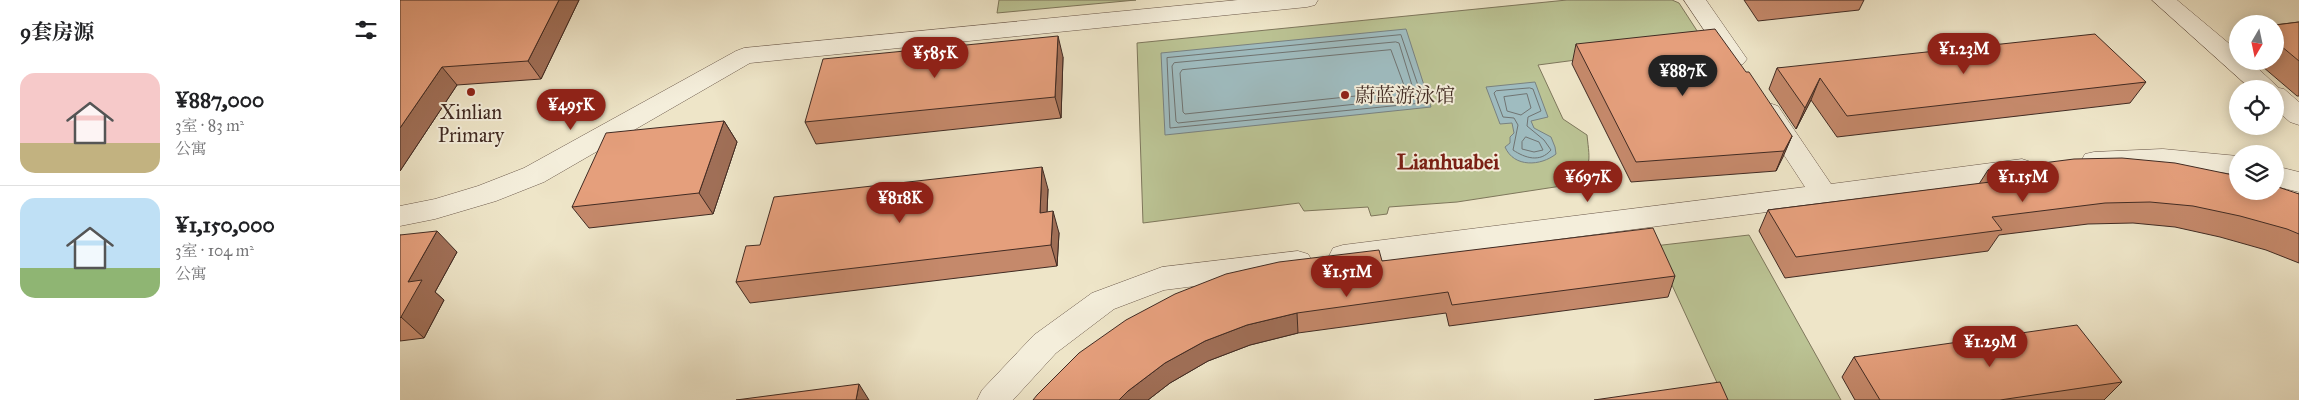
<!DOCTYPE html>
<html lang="zh">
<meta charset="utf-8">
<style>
body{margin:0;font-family:"IM FELL Great Primer","Noto Serif SC",serif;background:#f6f6f6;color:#202124;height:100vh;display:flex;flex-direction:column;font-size:19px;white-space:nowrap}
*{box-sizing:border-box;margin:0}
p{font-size:16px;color:#757577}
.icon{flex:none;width:28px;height:28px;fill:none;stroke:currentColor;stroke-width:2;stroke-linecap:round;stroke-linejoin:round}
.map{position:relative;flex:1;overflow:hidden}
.side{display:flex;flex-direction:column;background:#fff;width:400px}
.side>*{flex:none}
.needle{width:32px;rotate:189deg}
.fabs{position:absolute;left:1829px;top:15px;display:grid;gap:10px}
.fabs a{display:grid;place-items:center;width:55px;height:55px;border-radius:50%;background:#fff;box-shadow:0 2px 12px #0003;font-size:25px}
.price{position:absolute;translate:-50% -42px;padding:0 11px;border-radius:18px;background:#8f2418;color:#fff;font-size:16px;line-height:32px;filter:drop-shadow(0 1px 2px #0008)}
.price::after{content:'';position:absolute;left:50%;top:30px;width:15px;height:11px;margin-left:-8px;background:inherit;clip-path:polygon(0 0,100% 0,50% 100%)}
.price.active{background:#222;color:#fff}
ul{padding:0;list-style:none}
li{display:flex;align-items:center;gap:15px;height:125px;padding:0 20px}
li+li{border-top:1px solid #e0e0e0}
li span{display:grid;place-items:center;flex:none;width:140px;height:100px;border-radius:15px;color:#555}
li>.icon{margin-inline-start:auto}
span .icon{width:60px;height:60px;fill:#fffc;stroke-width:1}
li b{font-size:21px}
h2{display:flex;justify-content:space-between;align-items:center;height:60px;padding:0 20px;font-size:21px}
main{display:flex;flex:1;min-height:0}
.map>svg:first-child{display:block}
.green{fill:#bbc394;stroke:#7e775c}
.water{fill:#9fbcc0;stroke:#798281}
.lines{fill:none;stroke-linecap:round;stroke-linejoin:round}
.shore{stroke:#707472;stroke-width:1}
.street-casing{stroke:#6c5a4c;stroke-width:1}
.street{fill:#f4eedb;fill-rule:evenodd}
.wall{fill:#c5896b;stroke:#412b23}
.shaded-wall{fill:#a06f57;stroke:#412b23}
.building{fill:#e59f7c;stroke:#412b23}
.poi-dot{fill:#8f2418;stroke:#f4eedb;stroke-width:2}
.labels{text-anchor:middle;stroke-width:4;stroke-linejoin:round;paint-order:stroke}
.poi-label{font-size:20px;fill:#412b23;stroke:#f4eedb;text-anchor:start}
.quarter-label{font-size:22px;font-weight:bold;fill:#7a1f14;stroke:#f4eedb}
</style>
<main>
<section class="side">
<h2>9套房源<svg class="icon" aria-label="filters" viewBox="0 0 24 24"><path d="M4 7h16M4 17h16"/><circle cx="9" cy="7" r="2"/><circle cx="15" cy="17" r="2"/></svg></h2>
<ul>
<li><span style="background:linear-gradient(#f6c9c9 70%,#c2b280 0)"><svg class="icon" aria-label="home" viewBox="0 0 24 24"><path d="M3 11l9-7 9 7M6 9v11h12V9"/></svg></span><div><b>¥887,000</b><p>3室 · 83 m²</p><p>公寓</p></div></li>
<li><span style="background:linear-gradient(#bfe0f5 70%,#8fb573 0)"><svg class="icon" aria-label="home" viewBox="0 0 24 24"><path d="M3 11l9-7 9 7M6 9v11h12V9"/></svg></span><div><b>¥1,150,000</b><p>3室 · 104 m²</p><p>公寓</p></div></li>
</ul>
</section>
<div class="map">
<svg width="1899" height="400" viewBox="0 0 1899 400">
<rect width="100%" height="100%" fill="#eee5c8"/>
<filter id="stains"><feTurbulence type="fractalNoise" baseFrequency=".004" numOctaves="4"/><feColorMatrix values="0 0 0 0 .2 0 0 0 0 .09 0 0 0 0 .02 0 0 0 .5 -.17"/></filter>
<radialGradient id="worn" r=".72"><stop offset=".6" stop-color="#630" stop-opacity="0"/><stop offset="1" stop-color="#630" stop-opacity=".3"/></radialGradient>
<path class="green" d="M599 0H736L597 13Z
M1167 0H1272L1279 3 1305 43 1138 65 1163 119 1187 135C1190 163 1193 169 1168 185L1057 202 989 207 987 214 971 216 968 207 904 211 899 203 743 223 737 43Z
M1349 235 1441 400H1325L1254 246Z"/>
<path class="water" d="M1006 29 1031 107 765 135 761 53Z
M1135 82 1148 117 1131 121 1134 128 1151 137 1155 147 1156 154C1141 166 1114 168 1105 147L1110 143V137L1114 133 1112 123 1100 124 1086 87Z"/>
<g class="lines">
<path class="shore" d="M1001 35 1023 100 1022 103 770 128 767 58Z
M996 42 999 43 1015 95 1013 98 778 123 776 121 772 66 774 63Z
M991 50 1005 88 1003 91 785 114 783 112 780 73 782 70Z
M1130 88 1133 89 1141 111 1128 117 1127 126 1144 140 1151 150C1140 163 1125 158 1113 150L1118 125 1114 118 1103 117 1094 93 1096 91Z
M1127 94 1131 108 1121 115 1107 111 1104 97Z
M1126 137 1139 142 1143 150 1134 152 1122 149V142Z"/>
<g class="street-casing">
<path id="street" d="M838 0H918L915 5 907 7 350 63 144 182 96 201 35 219 0 226V206L35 199 78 186 124 168 336 51 344 48Z
M1284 0H1306L1347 59 1343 64 1335 67 1327 64Z
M1752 0H1777L1838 51V61H1850L1879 88 1884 89 1899 102V125L1890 122 1875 109V89H1851Z
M1369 103 1378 106 1431 184 1622 159 1631 162 1635 169 1631 176 1622 179 943 267 933 264 929 256 933 248 943 245 1405 187 1356 112 1360 106Z
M1763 149 1838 156V174L1763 167 1694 170 1685 168 1681 161 1685 154 1694 152Z
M1875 166 1899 172V192L1875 186Z
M898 251 908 254 913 262 908 270 898 273 764 290 714 309 656 353 613 400H577L582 390 634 335 692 293 762 267Z"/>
</g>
<use href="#street" class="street"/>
</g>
<path class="wall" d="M0 0H179L141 79 57 85 0 171Z
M1344 0H1464L1459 10 1358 21Z
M1899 22V96H1897L1856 61H1875V25Z
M1176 44 1392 136 1376 171 1231 182 1172 64Z
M663 57 661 118 416 144 405 122Z
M1377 68 1746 82 1730 103 1437 137 1411 100 1396 129 1369 89Z
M324 121 337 142 313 214 189 228 172 207Z
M1588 170 1899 194V263L1866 250 1820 237 1775 227 1733 223 1688 224 1599 235 1588 251 1385 278 1359 231 1368 210 1579 184Z
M648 189 647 212 659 233 657 266 350 303 336 282Z
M0 235 57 252 35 292 44 300 24 338 0 341Z
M982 261 1275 276 1268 297 1049 326 1046 313 898 333 850 345 808 361 770 383 748 400H633Z
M1454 357 1722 382 1704 400H1455L1442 377Z"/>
<path class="shaded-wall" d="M159 0H179L141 79 128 61Z
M658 36 663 57 661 118 655 97Z
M42 67 57 85 0 171V128Z
M1420 78 1411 100 1396 129 1405 108Z
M324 121 337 142 313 214 299 193Z
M1392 136 1383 157 1376 171 1384 151Z
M642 167 648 189 646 234 640 213Z
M653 211 659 233 657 266 651 245Z
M37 231 57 252 35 292 44 300 24 338 1 317 8 282Z
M897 313 898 333 850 345 808 361 770 383 748 400H719L728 391 765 363 805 341 847 325Z
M459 384 469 400H456Z"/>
<path class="building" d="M0 0H159L128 61 42 67 0 128Z
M1899 22V61L1875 41V25Z
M1315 29 1346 72H1349L1392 136 1384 151 1236 162 1176 44Z
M1695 34 1746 82 1447 116 1420 78 1405 108 1377 68Z
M658 36 655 97 405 122 423 59Z
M324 121 299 193 172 207 206 133Z
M1722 158 1775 163 1838 176V191H1875V186L1899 194V234L1887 229 1840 216 1793 206 1750 202 1705 203 1592 217 1602 230 1396 257 1368 210 1598 181 1588 170 1674 159Z
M642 167 640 213 653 211 651 245 336 282 346 246 360 245 374 197Z
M1253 228 1275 276 1052 305 1048 292 897 313 847 325 805 341 765 363 728 391 719 400H633L637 395 679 353 726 320 775 294 826 274 879 262 979 250 982 261Z
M37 231 8 282 22 280 1 317 0 318V235Z
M1677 325 1722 382 1600 400H1480L1454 357Z
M1320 382 1328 400H1194Z
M459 384 456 400H336Z"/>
<g class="poi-dot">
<circle cx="71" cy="92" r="5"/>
<circle cx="945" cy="95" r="5"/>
</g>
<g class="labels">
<g class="poi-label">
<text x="955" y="102">蔚蓝游泳馆</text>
<text x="71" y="119" text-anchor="middle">Xinlian<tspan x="71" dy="23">Primary</tspan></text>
</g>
<g class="quarter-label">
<text x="1048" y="169">Lianhuabei</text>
</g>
</g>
<rect width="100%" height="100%" filter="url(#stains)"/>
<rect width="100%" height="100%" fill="url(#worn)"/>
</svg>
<div class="fabs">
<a><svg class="needle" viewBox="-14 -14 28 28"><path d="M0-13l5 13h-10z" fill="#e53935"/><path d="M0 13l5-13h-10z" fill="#757577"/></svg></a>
<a><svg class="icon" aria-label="locate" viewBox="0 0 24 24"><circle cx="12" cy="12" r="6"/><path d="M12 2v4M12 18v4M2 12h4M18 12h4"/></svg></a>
<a><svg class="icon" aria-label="layers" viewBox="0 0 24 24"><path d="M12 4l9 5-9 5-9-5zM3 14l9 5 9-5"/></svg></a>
</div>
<b class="price" style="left:1564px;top:75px">¥1.23M</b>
<b class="price" style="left:535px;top:79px">¥585K</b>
<b class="price active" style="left:1283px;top:97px">¥887K</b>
<b class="price" style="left:171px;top:131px">¥495K</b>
<b class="price" style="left:1188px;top:203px">¥697K</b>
<b class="price" style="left:1623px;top:203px">¥1.15M</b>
<b class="price" style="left:500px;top:224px">¥818K</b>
<b class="price" style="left:947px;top:298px">¥1.51M</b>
<b class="price" style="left:1590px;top:368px">¥1.29M</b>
</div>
</main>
